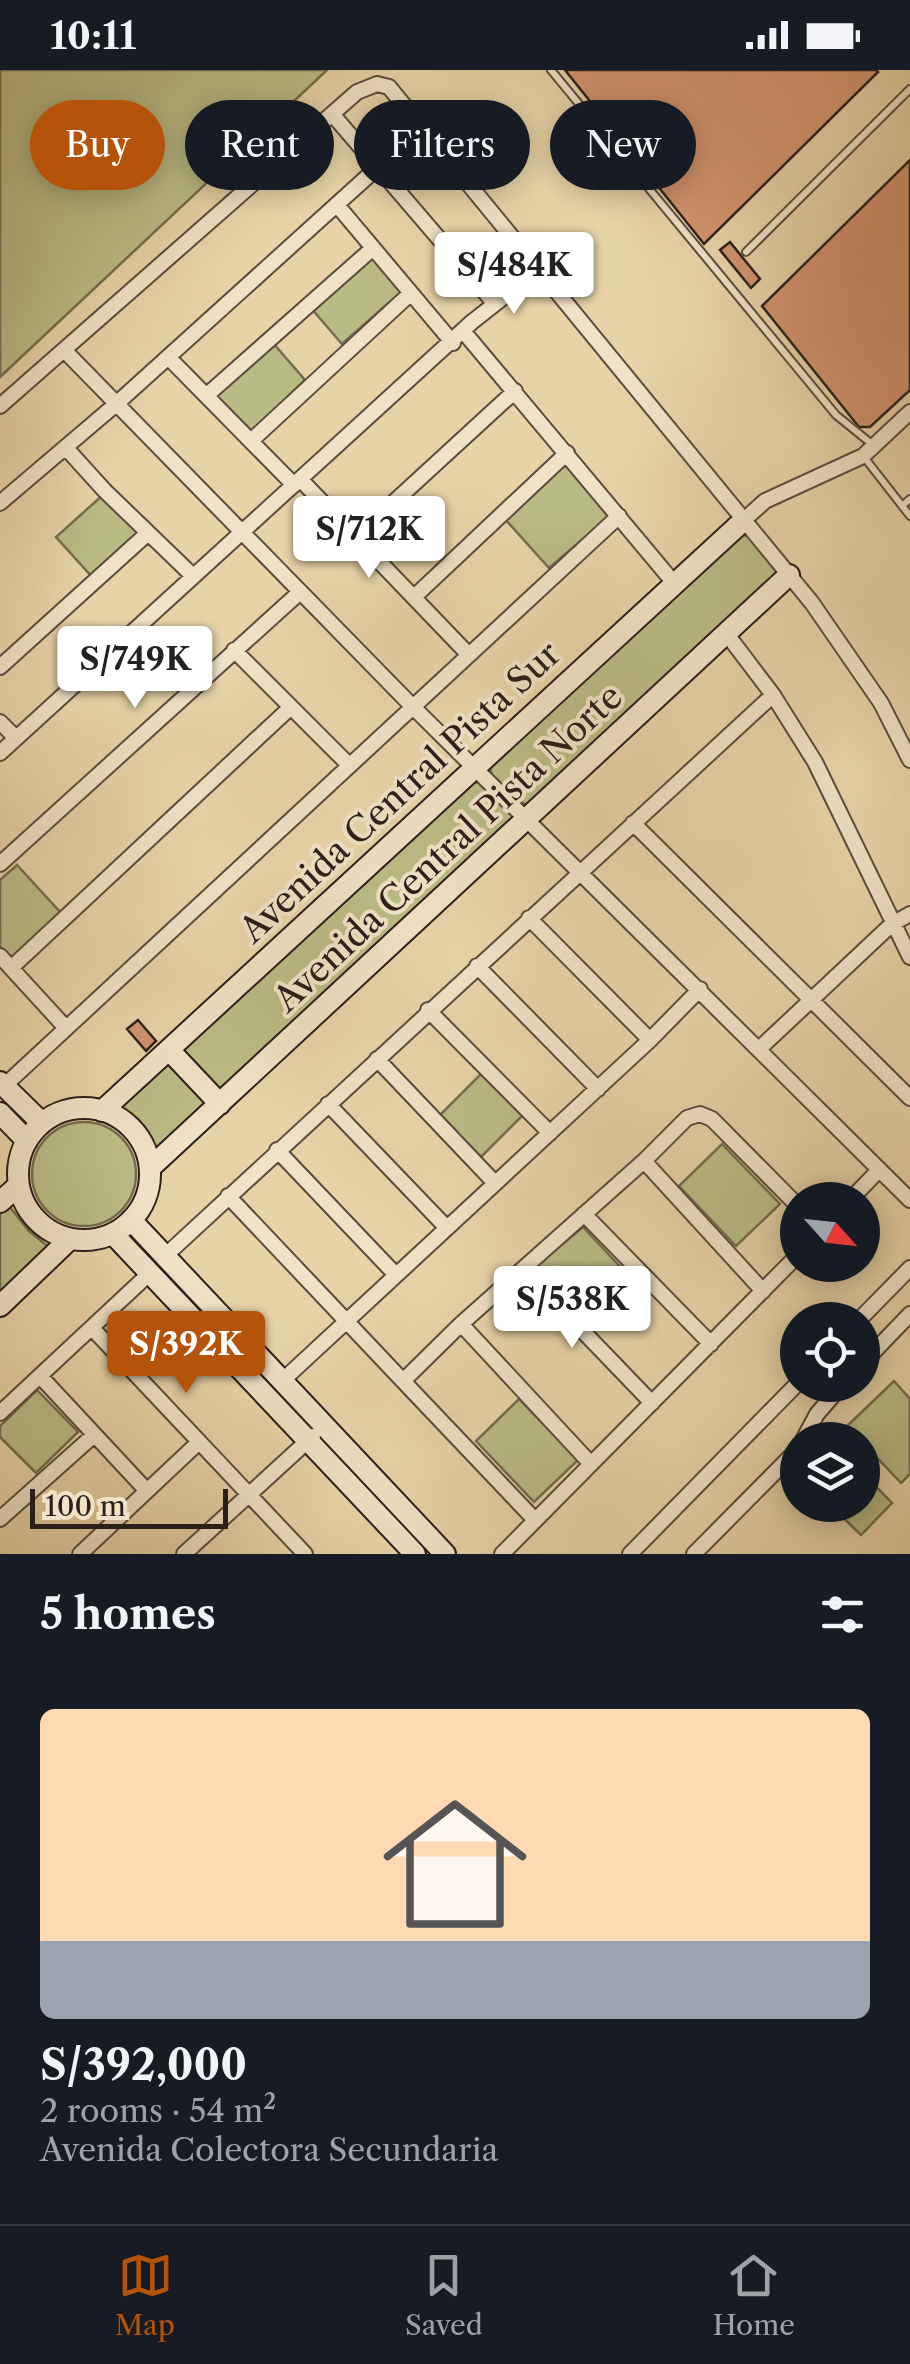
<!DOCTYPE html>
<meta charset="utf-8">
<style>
body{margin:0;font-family:"Libre Caslon Text",serif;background:#242831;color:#f1f3f6;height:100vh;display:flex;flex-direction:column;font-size:38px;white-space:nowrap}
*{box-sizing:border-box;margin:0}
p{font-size:32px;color:#9ea1a6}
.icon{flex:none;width:55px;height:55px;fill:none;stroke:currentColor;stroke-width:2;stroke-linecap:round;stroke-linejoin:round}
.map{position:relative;height:1484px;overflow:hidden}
.details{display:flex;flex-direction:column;background:#171b24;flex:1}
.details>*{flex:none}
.guide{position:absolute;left:30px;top:30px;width:850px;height:90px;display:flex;gap:20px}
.needle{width:65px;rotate:117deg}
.controls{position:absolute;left:780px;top:1112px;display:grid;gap:20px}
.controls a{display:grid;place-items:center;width:100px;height:100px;border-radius:50%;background:#171b24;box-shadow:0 5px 25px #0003;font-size:50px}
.scale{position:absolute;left:30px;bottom:25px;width:198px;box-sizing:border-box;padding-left:10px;border:5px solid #2b1f1a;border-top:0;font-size:28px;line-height:35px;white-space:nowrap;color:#2b1f1a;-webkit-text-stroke:8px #f0e2c6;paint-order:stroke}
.price{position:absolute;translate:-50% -85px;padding:0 22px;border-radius:10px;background:#fff;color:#222;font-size:32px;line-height:65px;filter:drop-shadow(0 2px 5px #0008)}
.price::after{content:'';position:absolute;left:50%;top:60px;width:30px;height:22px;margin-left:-15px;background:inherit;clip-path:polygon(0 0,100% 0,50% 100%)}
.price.selected{background:#b45309;color:#fff}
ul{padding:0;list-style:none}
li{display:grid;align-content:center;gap:20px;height:530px;padding:0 40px}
li span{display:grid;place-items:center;height:310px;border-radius:15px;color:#555}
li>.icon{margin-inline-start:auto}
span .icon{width:180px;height:180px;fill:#fffc;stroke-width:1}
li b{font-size:42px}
h2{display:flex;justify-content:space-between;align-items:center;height:120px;padding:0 40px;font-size:42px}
.pill{padding:0 35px;border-radius:45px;background:#171b24;box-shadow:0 5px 25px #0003;font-size:35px;line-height:90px}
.pill.selected{background:#b45309;color:#fff}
.status{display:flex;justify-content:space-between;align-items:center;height:70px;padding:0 50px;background:#171b24;direction:ltr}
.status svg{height:28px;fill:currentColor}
.menu{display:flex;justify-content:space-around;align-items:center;height:140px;border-top:2px solid #363941;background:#171b24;font-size:28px;color:#9ea1a6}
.menu a{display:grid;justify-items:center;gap:5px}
.menu .selected{color:#b45309}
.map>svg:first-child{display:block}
.green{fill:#b9bb85;stroke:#726d50;stroke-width:2.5}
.building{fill:#d2946e;stroke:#2b1f1a;stroke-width:2.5}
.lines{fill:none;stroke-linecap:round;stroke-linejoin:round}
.lane-casing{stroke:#5a4c3e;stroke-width:10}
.street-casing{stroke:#5a4c3e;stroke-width:18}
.secondary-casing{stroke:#2b1f1a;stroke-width:24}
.lane{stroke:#f0e2c6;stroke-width:6}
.street{stroke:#f0e2c6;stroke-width:14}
.secondary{stroke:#f0e2c6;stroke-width:20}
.labels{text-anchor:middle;stroke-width:8;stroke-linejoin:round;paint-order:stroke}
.street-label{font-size:35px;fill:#2b1f1a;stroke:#f0e2c6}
</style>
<div class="status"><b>10:11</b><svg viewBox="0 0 49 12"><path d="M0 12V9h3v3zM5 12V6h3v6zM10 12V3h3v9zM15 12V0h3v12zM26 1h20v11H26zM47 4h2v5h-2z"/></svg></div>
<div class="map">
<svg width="910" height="1484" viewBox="0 0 910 1484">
<rect width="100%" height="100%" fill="#e8d3a8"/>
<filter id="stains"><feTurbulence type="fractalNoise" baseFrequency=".002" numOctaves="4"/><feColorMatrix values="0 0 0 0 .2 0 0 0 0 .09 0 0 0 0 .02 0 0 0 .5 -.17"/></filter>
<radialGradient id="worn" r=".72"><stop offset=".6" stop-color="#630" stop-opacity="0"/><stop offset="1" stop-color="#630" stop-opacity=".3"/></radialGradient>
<path class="green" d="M0 0H327L0 307Z
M375 170 409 215 342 274 304 230Z
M267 266 305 310 248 366 207 321Z
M561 395 571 396 608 441V448L549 498 505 449Z
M104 424 142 463 93 508 56 467Z
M744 465 752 468 777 497 775 511 528 737 492 706 490 697 734 468Z
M469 711 481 713 514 747 219 1021 183 982 185 975Z
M17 795 61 843 12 891 0 877V810Z
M170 993 205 1028 204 1034 152 1085 137 1057 112 1041 159 995Z
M481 1004 523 1045 481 1087 439 1046Z
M32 1104a52 52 0 1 1 104 0a52 52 0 1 1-104 0Z
M722 1074 780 1134 736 1176 679 1116Z
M9 1136 29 1161 50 1178 0 1227V1144Z
M583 1157 641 1219 597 1260 536 1196Z
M894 1311 910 1329V1404L901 1413 847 1356Z
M37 1320 78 1362 36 1403 0 1367V1356Z
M519 1329 578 1390 534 1432 476 1371Z
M863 1403 892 1433 861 1465 830 1435H862Z"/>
<path class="building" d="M565 0H876L878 2 704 174Z
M910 90V320L870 357H859L762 236Z
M730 172 760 209 751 218 720 180Z
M138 950 156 971 146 981 127 959Z"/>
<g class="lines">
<g class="lane-casing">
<path id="lane" d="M551 0 836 345 873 375
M746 182 910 19
M864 387 910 446
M902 436 910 429"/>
</g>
<g class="street-casing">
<path id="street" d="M333 45 495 234
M337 135 453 273
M463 261 674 513
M65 281 413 637 910 1130
M168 287 294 415
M207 325 373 178
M0 336 357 22 377 14 389 17 812 533 881 633 910 690
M252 370 411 223
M66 378 105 421 193 506
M300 409 468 584
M0 433 115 335 377 98
M743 451 765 431 863 386 910 342
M357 466 515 321
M414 527 567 383
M726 563 773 625 815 692 910 887
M234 580 349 695
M0 597 148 463
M0 652 16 668
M0 683 472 252 538 200
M633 753 910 1028
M0 794 300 522
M529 848 650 970
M0 886 66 958
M477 896 598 1019
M11 898 291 637
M428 940 550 1063
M759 979 892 854 910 844
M377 989 494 1112
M4 1016 619 446
M328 1034 446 1157
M277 1080 396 1205
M644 1091 763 1221
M228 1126 403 1311
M850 1130 879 1100
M584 1144 711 1274
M165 1186 773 625
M523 1199 652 1333
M859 1250 910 1198
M461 1254 644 1091 687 1048 700 1044 712 1049 798 1136
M92 1258 305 1484
M862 1294 910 1244
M40 1306 147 1421
M282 1311 650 970 700 919
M0 1343 150 1203
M803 1370 817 1344 842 1315
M0 1449 94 1365
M535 1450 403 1311 461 1254 591 1394
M80 1484 199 1372
M184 1484 313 1366
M502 1484 798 1185
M630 1484 798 1313
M694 1484 798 1379"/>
</g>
<g class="secondary-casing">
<path id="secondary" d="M170 981 220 1034
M0 1012 42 1053
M18 1104a66 66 0 1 1 132 0a66 66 0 1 1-132 0Z
M102 1041 743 451
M0 1043 27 1071
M150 1098 789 505
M0 1132 19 1115
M131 1150 445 1484
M113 1164 415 1484
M0 1236 70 1169"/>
</g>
<use href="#lane" class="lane"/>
<use href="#street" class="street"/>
<use href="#secondary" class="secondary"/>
</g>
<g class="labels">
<g class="street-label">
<text transform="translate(400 722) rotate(-43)" y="12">Avenida Central Pista Sur</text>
<text transform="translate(448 778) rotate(-43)" y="12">Avenida Central Pista Norte</text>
</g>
</g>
<rect width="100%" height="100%" filter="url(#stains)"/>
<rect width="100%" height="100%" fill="url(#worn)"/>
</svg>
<div class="controls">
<a><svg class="needle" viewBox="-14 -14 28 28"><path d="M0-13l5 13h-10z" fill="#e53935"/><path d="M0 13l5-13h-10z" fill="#9ea1a6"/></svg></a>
<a><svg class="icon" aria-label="locate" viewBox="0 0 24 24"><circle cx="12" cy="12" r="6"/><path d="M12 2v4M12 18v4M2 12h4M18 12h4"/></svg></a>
<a><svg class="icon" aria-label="layers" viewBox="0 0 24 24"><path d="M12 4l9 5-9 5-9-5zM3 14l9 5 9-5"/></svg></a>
</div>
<div class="scale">100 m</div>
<b class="price" style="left:514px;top:247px">S/484K</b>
<b class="price" style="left:369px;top:511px">S/712K</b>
<b class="price" style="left:135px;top:641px">S/749K</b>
<b class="price" style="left:572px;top:1281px">S/538K</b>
<b class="price selected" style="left:186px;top:1326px">S/392K</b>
<div class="guide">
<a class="pill selected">Buy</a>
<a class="pill">Rent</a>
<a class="pill">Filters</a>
<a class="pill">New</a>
</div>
</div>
<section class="details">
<h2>5 homes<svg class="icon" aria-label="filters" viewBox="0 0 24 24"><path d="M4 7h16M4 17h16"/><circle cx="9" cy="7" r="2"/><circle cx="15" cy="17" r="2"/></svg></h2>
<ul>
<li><span style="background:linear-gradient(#ffd9b3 75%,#9aa5b1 0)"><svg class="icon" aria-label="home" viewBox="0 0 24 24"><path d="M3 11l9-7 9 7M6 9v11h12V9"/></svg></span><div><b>S/392,000</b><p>2 rooms · 54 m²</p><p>Avenida Colectora Secundaria</p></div></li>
</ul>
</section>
<nav class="menu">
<a class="selected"><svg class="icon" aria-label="map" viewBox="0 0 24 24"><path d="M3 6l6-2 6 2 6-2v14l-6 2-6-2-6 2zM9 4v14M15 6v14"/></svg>Map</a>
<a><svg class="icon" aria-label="saved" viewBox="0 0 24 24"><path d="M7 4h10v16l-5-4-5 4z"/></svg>Saved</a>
<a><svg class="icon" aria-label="home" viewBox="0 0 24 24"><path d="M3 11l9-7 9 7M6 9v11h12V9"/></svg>Home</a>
</nav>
